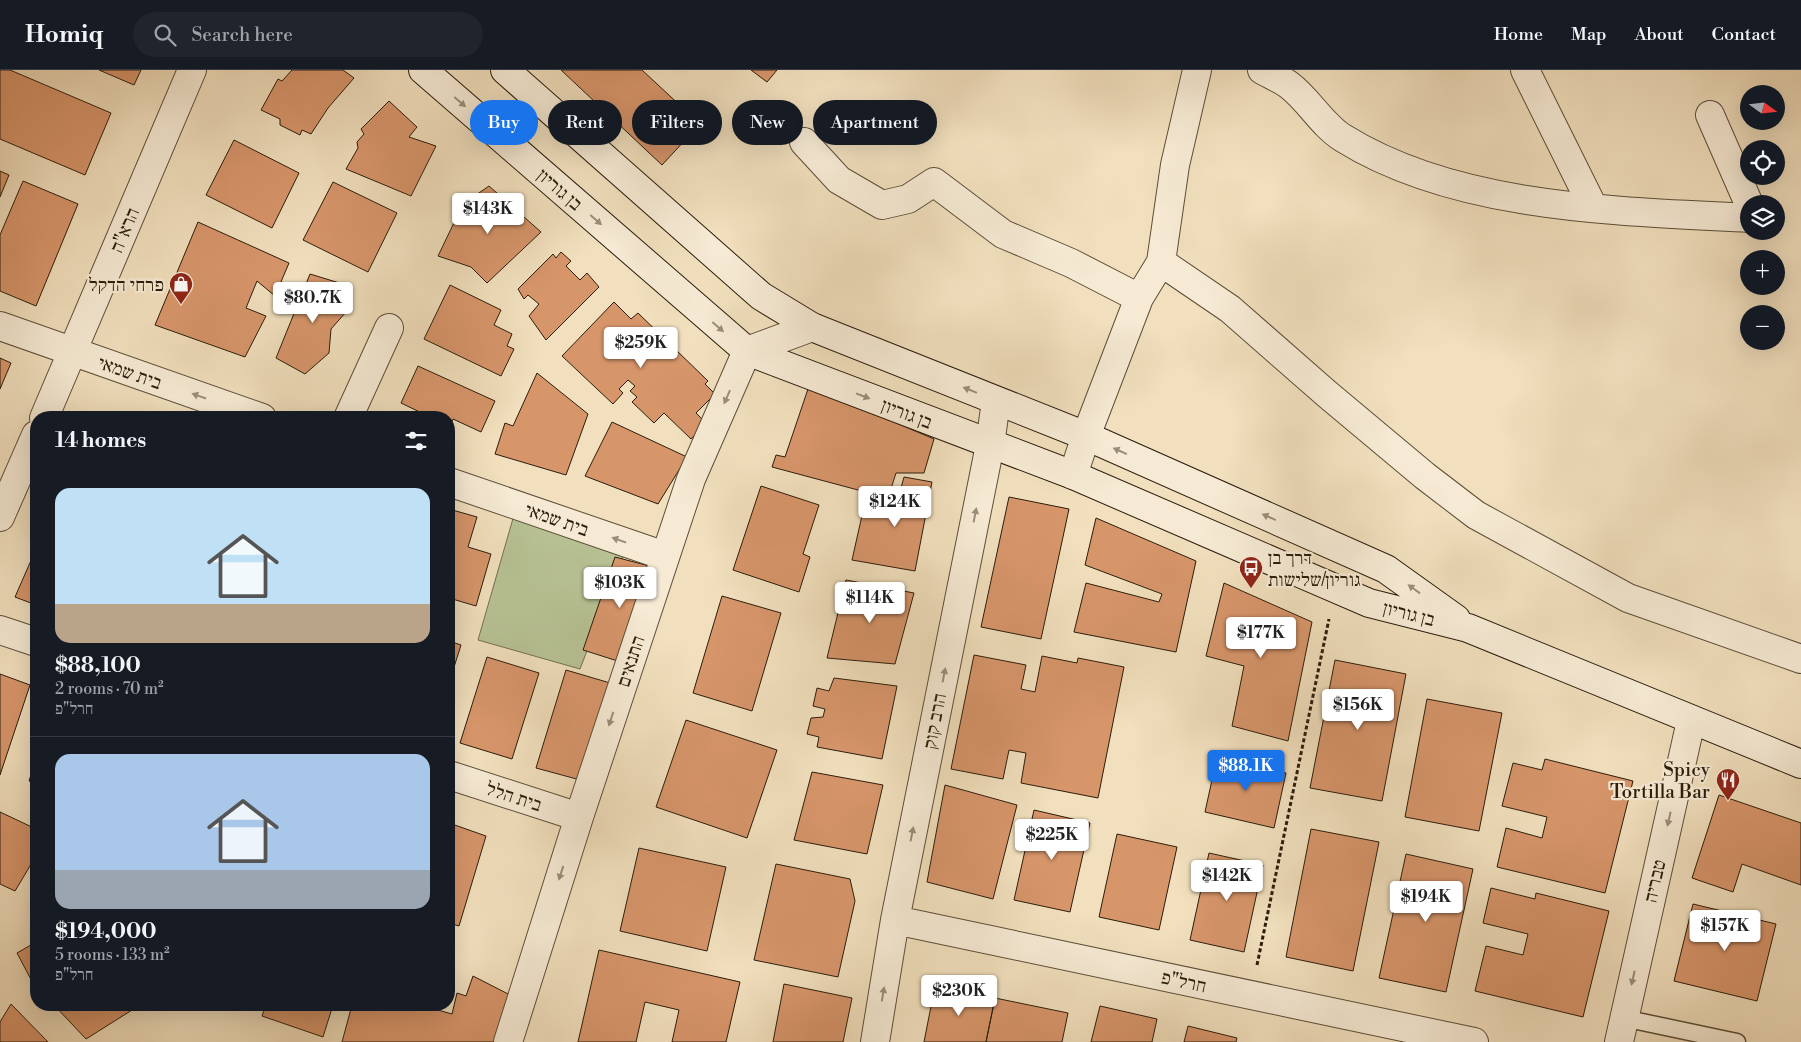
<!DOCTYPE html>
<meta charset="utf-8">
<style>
body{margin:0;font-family:"Libre Bodoni","Frank Ruhl Libre",serif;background:#20242c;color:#f1f3f6;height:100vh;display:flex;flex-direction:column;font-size:19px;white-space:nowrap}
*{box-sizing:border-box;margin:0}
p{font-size:16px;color:#9ea1a6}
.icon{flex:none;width:28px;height:28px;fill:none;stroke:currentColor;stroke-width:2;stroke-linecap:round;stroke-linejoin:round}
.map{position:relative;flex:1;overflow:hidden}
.drawer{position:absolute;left:30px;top:341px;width:425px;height:600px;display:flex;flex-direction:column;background:#171b24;border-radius:20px;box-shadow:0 5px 20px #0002}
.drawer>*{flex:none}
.hud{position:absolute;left:470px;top:30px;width:475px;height:45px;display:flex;gap:10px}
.needle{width:32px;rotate:105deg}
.buttons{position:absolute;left:1740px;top:15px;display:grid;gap:10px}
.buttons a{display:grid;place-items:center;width:45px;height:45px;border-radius:50%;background:#171b24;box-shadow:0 5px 20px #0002;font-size:25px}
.price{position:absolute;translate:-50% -42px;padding:0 11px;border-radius:5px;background:#fff;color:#222;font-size:16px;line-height:32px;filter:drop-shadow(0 1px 2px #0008)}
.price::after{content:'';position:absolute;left:50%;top:30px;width:15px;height:11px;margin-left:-8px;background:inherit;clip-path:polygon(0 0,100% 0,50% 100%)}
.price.active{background:#1a73e8;color:#fff}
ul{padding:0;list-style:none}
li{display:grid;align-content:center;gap:10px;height:265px;padding:0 25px}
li+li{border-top:1px solid #363941}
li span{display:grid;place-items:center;height:155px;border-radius:15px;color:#555}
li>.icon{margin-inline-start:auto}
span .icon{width:90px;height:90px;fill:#fffc;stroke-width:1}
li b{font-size:21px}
h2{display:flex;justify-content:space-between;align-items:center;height:60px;padding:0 25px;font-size:21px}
.tag{padding:0 18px;border-radius:22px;background:#171b24;box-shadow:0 5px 20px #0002;font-size:18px;line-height:45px}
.tag.active{background:#1a73e8;color:#fff}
header{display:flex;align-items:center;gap:30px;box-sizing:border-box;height:70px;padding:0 25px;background:#171b24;border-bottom:1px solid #363941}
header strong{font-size:24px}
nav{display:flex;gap:28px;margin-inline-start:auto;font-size:18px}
.search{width:350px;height:45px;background:#20242c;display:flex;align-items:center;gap:12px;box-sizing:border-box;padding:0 18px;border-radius:28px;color:#9ea1a6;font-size:19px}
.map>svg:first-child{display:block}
.green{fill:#b7c294;stroke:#717050}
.building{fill:#d7956a;stroke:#2b1d0c}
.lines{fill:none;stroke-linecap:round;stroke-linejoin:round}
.service-casing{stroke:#5c4e38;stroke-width:19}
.minor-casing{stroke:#5c4e38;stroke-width:30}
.tertiary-casing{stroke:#5c4e38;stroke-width:30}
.secondary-casing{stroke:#2b1d0c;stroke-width:30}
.path{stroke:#2b1d0c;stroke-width:3;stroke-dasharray:4 2.5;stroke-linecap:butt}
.service{stroke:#f6ead4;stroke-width:16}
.minor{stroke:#f6ead4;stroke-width:28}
.tertiary{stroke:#f6ead4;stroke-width:28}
.secondary{stroke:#f6ead4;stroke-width:28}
.oneway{fill:#9b8e7a}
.labels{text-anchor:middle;stroke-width:4.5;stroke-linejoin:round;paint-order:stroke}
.street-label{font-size:19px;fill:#2b1d0c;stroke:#f6ead4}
.poi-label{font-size:19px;fill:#2b1d0c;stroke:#f6ead4;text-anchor:end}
</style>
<header>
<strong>Homiq</strong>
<div class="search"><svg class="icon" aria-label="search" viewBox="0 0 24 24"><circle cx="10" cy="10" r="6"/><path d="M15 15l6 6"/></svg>Search here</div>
<nav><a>Home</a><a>Map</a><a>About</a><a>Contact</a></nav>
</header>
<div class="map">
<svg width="1801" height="972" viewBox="0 0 1801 972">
<rect width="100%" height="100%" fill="#f1dfbd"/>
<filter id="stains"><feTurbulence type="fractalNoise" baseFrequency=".004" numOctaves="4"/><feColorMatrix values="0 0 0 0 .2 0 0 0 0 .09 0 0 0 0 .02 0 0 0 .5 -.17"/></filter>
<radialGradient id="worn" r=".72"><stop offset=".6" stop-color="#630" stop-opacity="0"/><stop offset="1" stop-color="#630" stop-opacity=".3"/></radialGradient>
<path class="green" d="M514 445 626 479 580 599 478 570Z"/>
<path class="building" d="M0 0H10L111 43 85 105 0 69Z
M99 0H141L134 15Z
M292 0H343L354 8 328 38 311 64 302 60 300 65 280 55V49L261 40 278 9 282 11Z
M561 0H642L700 54 662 95Z
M751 0H777L767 12Z
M389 31 417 57 409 67 436 76 411 126 346 99 358 78 357 72 364 64 361 59Z
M234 70 299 103 272 158 206 125Z
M0 101 9 105 0 127Z
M23 111 78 134 36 236 0 221V165Z
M333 112 397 143 368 202 303 170Z
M489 116 541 162 487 213 471 197 438 186 463 134Z
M198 152 289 193 275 226 257 211 246 238 266 246 245 287 155 255Z
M561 182 571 191 566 196 580 210 587 203 599 217 546 270 529 246 539 234 528 225 524 229 518 219 553 184 556 188Z
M310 204 346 215V242L331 259 329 283 305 304 276 288Z
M450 215 501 240 494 255 512 264 507 276 514 279 501 306 424 269Z
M614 232 631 249 638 243 708 311 705 314 715 324 696 343 706 353 691 369 664 343 654 353 632 332 637 327 630 321 635 316 628 310 619 319 623 323 613 334 562 286Z
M0 288 11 293 0 319Z
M418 296 495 331 481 362 453 349 450 356 449 348H432L401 333Z
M537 303 588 344 566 405 495 384 505 353 513 356Z
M809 316 934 369 924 403H896L888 428 772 397 776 385 785 387Z
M612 352 687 387 658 434 585 406Z
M904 407 932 412 915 501 852 490 863 441 878 444 883 430 898 429Z
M761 416 819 435 803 484 810 487 799 522 733 500Z
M1009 427 1069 439 1041 569 981 557Z
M449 439 477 447 468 477 491 484 476 536 449 528Z
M1096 448 1196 491 1176 582 1074 562 1086 513 1159 532 1162 524 1085 495Z
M36 479V535L15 527Z
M615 487 657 498 624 593 583 580Z
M846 510 914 523 895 594 827 588Z
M1224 513 1312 552 1288 671 1232 656 1244 596 1206 586Z
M722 526 781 543 752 641 693 623Z
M449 571 461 575 449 613Z
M974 585 1026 595 1021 619 1035 622 1042 586 1077 593 1078 588 1124 597 1098 728 1021 713 1026 683 1009 680 1003 709 951 699Z
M487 587 539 603 512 689 460 673Z
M1335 590 1406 604 1382 731 1310 718Z
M566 600 617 615 584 711 536 698Z
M0 604 30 615 0 705Z
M834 608 897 616 882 689 817 677 819 667 807 664 811 648 823 647 825 639 813 636 817 618 829 621Z
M1427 629 1502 643 1479 761 1405 747Z
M686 650 777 680 747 768 656 737Z
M1217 687 1286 703 1274 758 1205 742Z
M36 689V713L29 711Z
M1545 689 1633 711 1605 823 1497 797 1506 758 1542 768 1547 747 1502 736 1513 693 1542 700Z
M812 702 883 715 867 784 794 770Z
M945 715 1017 735 993 829 927 812Z
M1719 725 1801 753V815L1742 794 1733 822 1692 808Z
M1034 740 1090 753 1070 842 1014 830Z
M0 742 36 759V786L15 821 0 814Z
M449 753 486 766 459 856 449 853Z
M1311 759 1379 772 1353 901 1286 887Z
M1117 764 1177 777 1159 860 1099 847Z
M639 778 726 797 707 881 620 861Z
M1209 783 1263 795 1244 882 1190 870Z
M1406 784 1473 799 1446 922 1379 908Z
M776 794 850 809 855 831 838 907 754 890Z
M1491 818 1535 829 1536 823 1609 841 1583 947 1475 921 1486 876 1523 885 1528 864 1483 853Z
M1693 834 1776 854 1757 931 1674 911Z
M36 872V919L17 883Z
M599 880 740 912 726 972H672L679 940 645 932 636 972H578Z
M473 906 514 927 499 972H342L352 935H420L452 944 457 923 466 926Z
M784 914 852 928 843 972H773Z
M935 916 995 928 986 972H924Z
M995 928 1068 943 1062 972H986Z
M11 934 48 972H0V952Z
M54 935H140L86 969Z
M266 935H333L323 967 262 946Z
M1100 936 1157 949 1152 972H1091Z
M1188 956 1237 968 1236 972H1184Z"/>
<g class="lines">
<g class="service-casing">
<path id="service" d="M1623 948 1737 972"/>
</g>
<g class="minor-casing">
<path id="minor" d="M1262 0C1271 5 1281 9 1289 15 1309 30 1322 55 1343 68 1457 139 1618 141 1749 148
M1525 0 1593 137
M1710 45 1749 134
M804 72 839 110 882 135 908 129 934 112 1003 164 1071 193 1139 228
M1161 192 1230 239 1327 324 1425 406 1476 445 1628 528 1801 589
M0 256 262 348
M348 348 389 258
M1073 405 1086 366 1139 228 1161 192 1175 95 1197 0
M449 412 665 486
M0 560 36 572
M449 705 579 747
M895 850 1474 972
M508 972 579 747 691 409 747 281 812 257
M875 972 895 850 990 375 996 331
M1619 972 1691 651"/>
</g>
<g class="tertiary-casing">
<path id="tertiary" d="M44 348 192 0
M0 447 36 365"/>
</g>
<g class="secondary-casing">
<path id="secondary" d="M423 0 747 281 1073 405 1369 533 1468 558 1801 694
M505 0 761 226 812 257 1086 366 1386 499 1456 549"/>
</g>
<path class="path" d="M1257 895 1329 549"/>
<use href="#service" class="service"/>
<use href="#minor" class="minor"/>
<use href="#tertiary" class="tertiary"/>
<use href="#secondary" class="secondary"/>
</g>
<defs><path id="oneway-solid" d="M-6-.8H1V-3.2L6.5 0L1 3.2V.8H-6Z" transform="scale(1.25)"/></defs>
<g class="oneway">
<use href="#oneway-solid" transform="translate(460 32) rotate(41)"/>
<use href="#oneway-solid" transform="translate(596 150) rotate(41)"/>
<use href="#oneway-solid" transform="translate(718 257) rotate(41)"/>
<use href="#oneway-solid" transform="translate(970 320) rotate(-158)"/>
<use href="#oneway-solid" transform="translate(199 326) rotate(-161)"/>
<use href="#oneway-solid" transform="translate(863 326) rotate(21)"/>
<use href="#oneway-solid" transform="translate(727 327) rotate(114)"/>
<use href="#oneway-solid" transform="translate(1120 381) rotate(-156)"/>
<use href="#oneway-solid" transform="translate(975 445) rotate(-79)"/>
<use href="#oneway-solid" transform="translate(1269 447) rotate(-156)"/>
<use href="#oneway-solid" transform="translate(619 470) rotate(-161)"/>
<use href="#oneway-solid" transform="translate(1414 519) rotate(-144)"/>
<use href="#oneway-solid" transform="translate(944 605) rotate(-79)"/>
<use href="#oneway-solid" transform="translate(611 649) rotate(108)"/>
<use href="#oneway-solid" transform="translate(1669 749) rotate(103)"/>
<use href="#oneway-solid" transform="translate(912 764) rotate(-79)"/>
<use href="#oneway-solid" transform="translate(561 803) rotate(108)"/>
<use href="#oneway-solid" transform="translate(1633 908) rotate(103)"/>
<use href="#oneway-solid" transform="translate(883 924) rotate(-81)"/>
</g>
<defs>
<g id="shop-pin" transform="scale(1.25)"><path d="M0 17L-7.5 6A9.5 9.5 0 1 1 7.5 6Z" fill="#8f2418" stroke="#f6ead4"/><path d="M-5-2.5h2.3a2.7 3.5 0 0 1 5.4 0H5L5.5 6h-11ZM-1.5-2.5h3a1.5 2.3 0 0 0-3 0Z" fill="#fff"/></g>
<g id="bus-pin" transform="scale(1.25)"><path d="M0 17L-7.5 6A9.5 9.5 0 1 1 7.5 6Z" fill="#8f2418" stroke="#f6ead4"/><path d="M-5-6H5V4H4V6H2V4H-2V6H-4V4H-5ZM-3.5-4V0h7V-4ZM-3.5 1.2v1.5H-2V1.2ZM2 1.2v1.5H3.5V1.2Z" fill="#fff"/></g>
<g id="restaurant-pin" transform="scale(1.25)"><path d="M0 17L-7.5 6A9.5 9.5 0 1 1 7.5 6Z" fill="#8f2418" stroke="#f6ead4"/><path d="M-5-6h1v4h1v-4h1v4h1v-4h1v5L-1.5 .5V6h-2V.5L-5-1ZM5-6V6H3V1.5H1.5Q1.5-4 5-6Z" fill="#fff"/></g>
</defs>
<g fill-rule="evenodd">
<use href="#shop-pin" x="181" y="214"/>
<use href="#bus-pin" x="1251" y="498"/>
<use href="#restaurant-pin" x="1728" y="710"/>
</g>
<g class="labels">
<g class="street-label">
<text transform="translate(560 119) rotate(41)" y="7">בן גוריון</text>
<text transform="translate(124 160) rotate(-67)" y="7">הרא"ה</text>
<text transform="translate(130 302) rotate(19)" y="7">בית שמאי</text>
<text transform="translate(907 343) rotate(21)" y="7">בן גוריון</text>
<text transform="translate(557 449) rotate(19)" y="7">בית שמאי</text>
<text transform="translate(1409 543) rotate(14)" y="7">בן גוריון</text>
<text transform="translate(630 591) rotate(-72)" y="7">התנאים</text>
<text transform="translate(934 651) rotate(-79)" y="7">הרב קוק</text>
<text transform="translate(514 726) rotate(18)" y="7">בית הלל</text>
<text transform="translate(1654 811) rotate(-77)" y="7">טבריה</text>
<text transform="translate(1184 911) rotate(12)" y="7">חרל"פ</text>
</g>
<g class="poi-label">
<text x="164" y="221">פרחי הדקל</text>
<text x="1268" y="494" text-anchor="start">דרך בן<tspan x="1268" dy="22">גוריון/שלישות</tspan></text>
<text x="1710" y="706">Spicy<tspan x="1710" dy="22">Tortilla Bar</tspan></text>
</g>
</g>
<rect width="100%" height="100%" filter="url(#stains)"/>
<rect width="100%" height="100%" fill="url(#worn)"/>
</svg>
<div class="buttons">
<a><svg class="needle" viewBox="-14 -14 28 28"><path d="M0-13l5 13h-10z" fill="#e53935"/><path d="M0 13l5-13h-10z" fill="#9ea1a6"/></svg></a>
<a><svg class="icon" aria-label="locate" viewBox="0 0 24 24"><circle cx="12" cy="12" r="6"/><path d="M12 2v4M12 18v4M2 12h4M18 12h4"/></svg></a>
<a><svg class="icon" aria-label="layers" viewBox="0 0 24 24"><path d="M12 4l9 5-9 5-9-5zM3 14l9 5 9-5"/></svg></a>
<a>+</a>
<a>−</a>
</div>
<b class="price" style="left:488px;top:165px">$143K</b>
<b class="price" style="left:313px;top:254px">$80.7K</b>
<b class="price" style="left:641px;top:299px">$259K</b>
<b class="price" style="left:895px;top:458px">$124K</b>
<b class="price" style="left:620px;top:539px">$103K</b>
<b class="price" style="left:870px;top:554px">$114K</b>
<b class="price" style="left:1261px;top:589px">$177K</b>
<b class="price" style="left:1358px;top:661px">$156K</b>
<b class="price active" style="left:1246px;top:722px">$88.1K</b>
<b class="price" style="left:1052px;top:791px">$225K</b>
<b class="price" style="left:1227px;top:832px">$142K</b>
<b class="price" style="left:1426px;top:853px">$194K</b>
<b class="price" style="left:1725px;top:882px">$157K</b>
<b class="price" style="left:959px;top:947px">$230K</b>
<div class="hud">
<a class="tag active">Buy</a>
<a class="tag">Rent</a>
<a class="tag">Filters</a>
<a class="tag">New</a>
<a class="tag">Apartment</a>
</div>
<section class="drawer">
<h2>14 homes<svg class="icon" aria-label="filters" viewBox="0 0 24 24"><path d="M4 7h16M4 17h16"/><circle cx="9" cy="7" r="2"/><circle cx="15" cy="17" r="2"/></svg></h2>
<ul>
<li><span style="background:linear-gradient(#bfe0f5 75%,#b9a48a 0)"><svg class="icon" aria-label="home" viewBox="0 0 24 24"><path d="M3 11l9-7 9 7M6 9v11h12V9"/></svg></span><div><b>$88,100</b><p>2 rooms · 70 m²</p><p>חרל&quot;פ</p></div></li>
<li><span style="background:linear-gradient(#a9c7e8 75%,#9aa5b1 0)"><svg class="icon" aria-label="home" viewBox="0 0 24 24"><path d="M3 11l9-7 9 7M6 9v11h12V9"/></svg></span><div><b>$194,000</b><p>5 rooms · 133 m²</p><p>חרל&quot;פ</p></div></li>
</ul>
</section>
</div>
